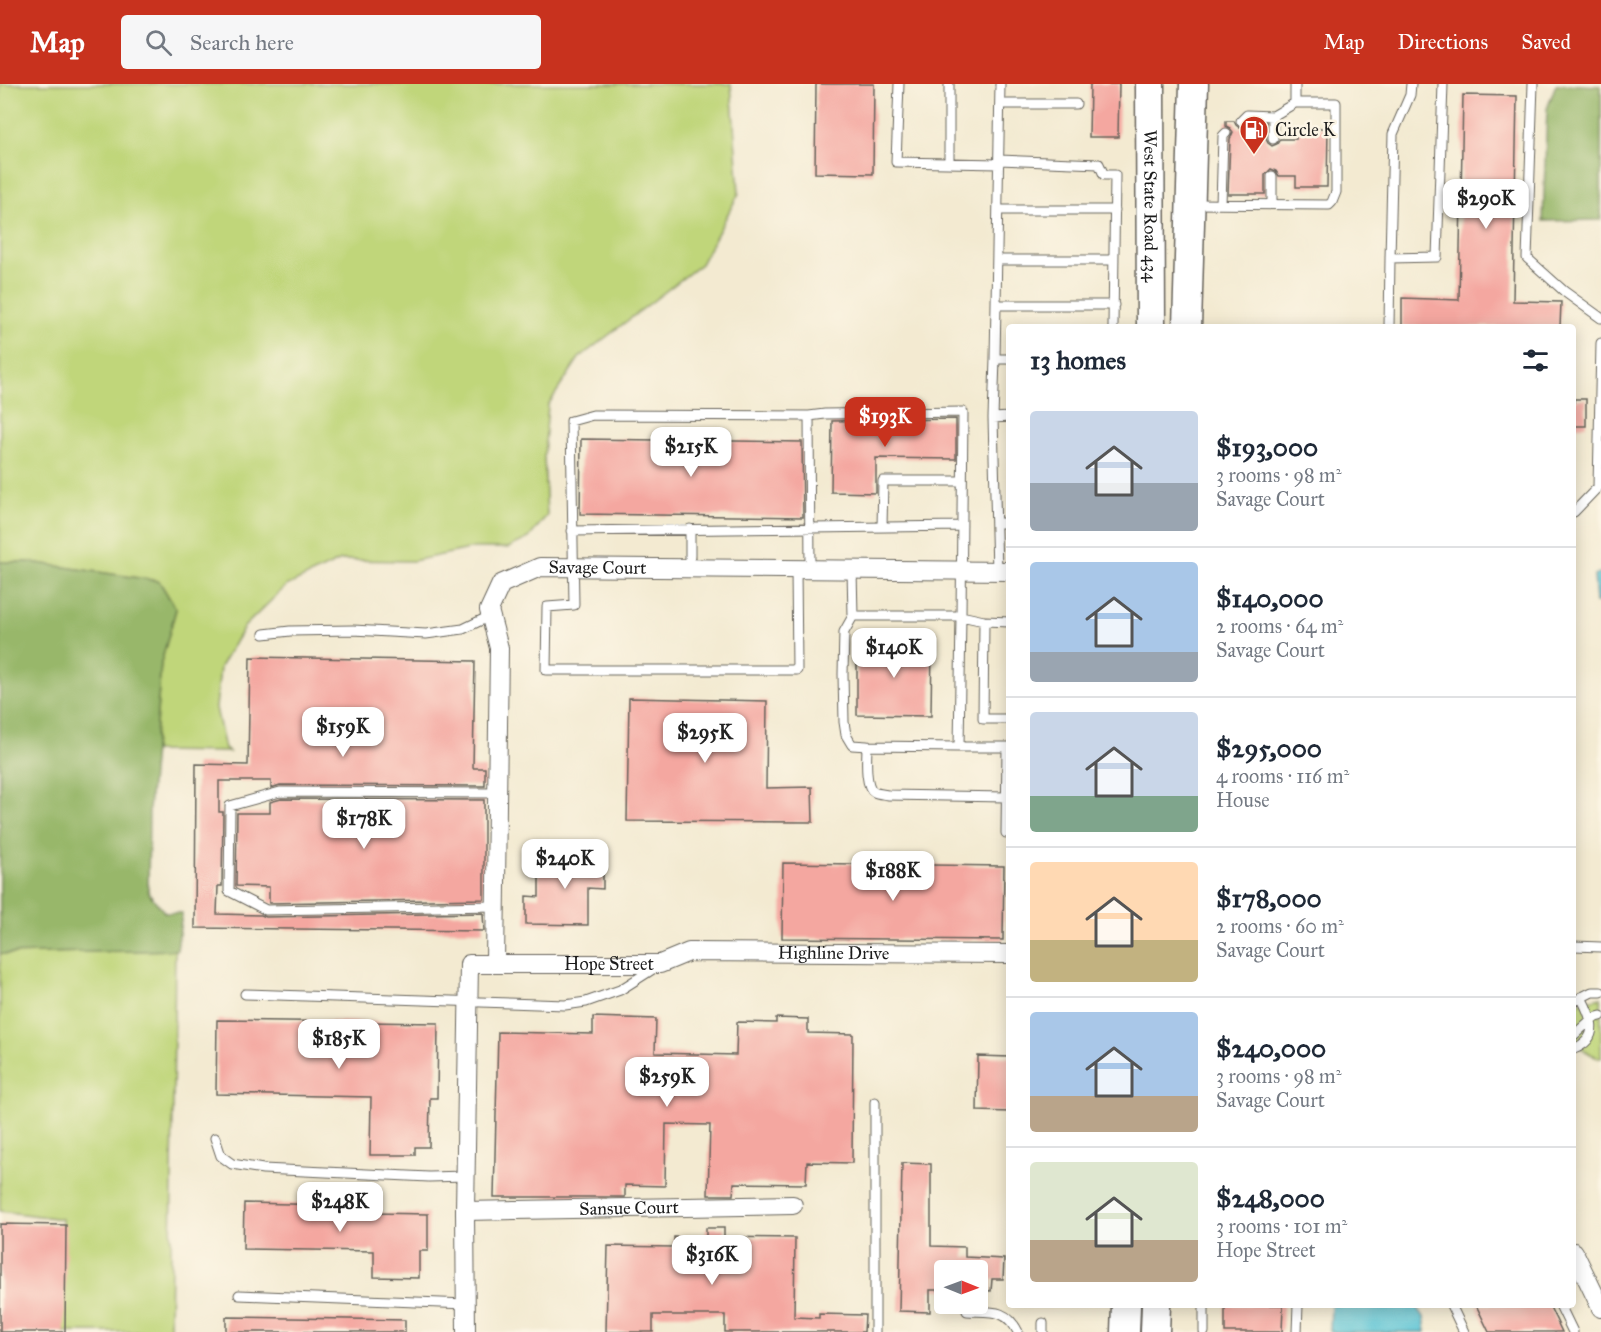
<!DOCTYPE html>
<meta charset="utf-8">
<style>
body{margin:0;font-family:"IM FELL Great Primer",serif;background:#f6f6f7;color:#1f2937;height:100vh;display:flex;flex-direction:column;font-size:22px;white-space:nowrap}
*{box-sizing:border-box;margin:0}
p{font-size:20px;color:#747a83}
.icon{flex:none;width:33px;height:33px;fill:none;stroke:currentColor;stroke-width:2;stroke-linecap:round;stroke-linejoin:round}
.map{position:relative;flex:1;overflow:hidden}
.side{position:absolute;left:1006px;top:240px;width:570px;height:984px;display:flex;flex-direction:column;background:#fff;border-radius:6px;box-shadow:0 3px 15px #0003}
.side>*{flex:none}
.needle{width:39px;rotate:91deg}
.fabs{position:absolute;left:934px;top:1176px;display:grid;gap:12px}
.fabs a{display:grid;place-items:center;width:54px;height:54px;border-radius:6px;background:#fff;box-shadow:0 3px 15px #0003;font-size:30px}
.price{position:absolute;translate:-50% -51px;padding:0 14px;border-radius:12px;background:#fff;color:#222;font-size:20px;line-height:39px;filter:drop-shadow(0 2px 3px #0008)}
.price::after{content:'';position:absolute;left:50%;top:36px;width:18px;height:14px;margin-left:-9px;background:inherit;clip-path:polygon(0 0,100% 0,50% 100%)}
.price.on{background:#c8321e;color:#fff}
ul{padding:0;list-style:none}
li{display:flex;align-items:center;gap:18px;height:150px;padding:0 24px}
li+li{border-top:2px solid #e0e1e3}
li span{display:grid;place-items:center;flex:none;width:168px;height:120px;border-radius:6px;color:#555}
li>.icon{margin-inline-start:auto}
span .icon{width:72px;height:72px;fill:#fffc;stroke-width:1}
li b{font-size:26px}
h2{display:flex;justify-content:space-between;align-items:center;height:72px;padding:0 24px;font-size:26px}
header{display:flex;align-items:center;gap:36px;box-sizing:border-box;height:84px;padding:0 30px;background:#c8321e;color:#fff}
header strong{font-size:28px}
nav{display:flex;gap:33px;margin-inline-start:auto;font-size:21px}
.search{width:420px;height:54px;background:#f6f6f7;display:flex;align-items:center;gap:15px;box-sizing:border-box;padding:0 21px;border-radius:6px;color:#747a83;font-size:22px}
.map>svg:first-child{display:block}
.green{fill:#c0d67a;stroke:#6e794b;stroke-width:1.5}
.forest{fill:#98b76a;stroke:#5a6a43;stroke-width:1.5}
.water{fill:#5bc5d6;stroke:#3c7079;stroke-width:1.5}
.building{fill:#f4a7a0}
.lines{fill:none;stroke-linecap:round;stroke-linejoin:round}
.lane-casing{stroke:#67645b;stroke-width:11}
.street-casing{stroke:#67645b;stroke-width:20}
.primary-casing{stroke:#67645b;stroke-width:31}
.lane{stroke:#fff;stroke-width:9}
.street{stroke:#fff;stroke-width:18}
.primary{stroke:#fff;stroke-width:28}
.labels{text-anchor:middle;stroke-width:5;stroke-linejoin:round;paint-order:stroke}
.poi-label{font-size:18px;fill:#1c1c1c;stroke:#fcf5e5;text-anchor:start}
.street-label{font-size:18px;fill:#1c1c1c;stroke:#fcf5e5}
</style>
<header>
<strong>Map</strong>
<div class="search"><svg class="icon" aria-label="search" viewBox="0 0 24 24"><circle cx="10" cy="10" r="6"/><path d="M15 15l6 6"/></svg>Search here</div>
<nav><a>Map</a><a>Directions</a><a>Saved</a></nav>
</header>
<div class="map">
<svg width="1601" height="1248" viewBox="0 0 1601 1248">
<rect width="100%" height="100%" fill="#fcf5e5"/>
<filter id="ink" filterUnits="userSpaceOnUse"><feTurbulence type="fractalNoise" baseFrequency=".0167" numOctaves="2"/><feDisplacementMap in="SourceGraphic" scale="12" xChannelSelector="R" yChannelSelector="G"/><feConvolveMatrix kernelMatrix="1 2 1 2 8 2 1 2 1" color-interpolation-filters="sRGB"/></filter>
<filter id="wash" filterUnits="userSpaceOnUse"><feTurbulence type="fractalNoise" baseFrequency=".008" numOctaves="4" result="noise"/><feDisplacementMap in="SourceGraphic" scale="24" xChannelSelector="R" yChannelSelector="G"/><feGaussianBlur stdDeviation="1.35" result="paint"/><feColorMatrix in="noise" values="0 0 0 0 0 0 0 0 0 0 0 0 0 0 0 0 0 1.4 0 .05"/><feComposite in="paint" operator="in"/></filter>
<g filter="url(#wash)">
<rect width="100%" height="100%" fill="#f3ead1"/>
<path class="green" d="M0 0H731L739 109 701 180 579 274 548 321 544 373 547 431 529 454 508 464H474L413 477 341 476 286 502 244 543 220 583 216 624 225 665 229 668 154 667 161 579 176 525 159 497 30 478H0Z
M175 866 170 1248H64L62 1135 0 1127V870Z
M1601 913V974C1568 964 1574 948 1574 920Z"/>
<path class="forest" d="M1556 0 1601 2V136L1543 137 1547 25Z
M0 478H30L159 497 176 525 161 579 149 726 148 808 165 829H182L177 866 0 870Z"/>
<path class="water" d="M1601 489V518H1596L1594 491Z
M1331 1221H1416L1424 1233 1426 1248H1330Z"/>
<g id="blocks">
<path class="building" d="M816 0H874L873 90 815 89Z
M1090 0H1119L1118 53H1089Z
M1463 11 1517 12 1513 217 1561 218 1560 243H1402V214L1459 216Z
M1226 37H1234L1236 41 1240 44 1250 38H1266V55L1268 59 1272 62 1277 60 1280 55H1296V44H1328L1327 103H1296V92H1279L1276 87 1271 85 1265 91V110H1228L1230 55 1233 48 1230 44 1226 42Z
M1574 315H1586V342H1574Z
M956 335V375L876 374V409L831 408 832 337Z
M581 355 802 358 803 433 580 430Z
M857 558 932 559 931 632 857 631Z
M250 573 475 577 473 684H485V702L280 701 271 704V697H219V728H223L222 802H218L217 830 261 831 266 833 483 829 484 847 195 844 196 680 248 681Z
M629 614 767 617 766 704 812 703 813 738 627 737Z
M281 715 484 716V815L269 819V803L236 802 237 729H270V718Z
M553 770 603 771V805L588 804V841L526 840V812L539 813V778L553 779Z
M783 779 1004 782 1003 856 782 854Z
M593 933 656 935 655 969 736 971 737 938 776 939V934L808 935V949L853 950 852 1079 807 1078 806 1100 734 1099 733 1111H708L710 1041 666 1040 665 1102 625 1101V1113H494L498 948 593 950Z
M217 936 438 939 437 1014H430L429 1063H415V1071H370L371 1013 216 1010Z
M978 972 1010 973V1028L977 1027Z
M902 1079 931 1080V1162L965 1163V1173L1004 1175 1003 1195H992L991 1207 978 1206V1186H945V1206H930V1228L899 1227Z
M244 1119 373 1122V1129L428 1130V1167H419V1194L374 1193V1167L243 1165Z
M0 1140 66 1141 65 1248H0Z
M706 1144H724V1153L795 1154 794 1233 819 1234V1230L865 1231 864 1248H725V1231H653V1248H606L608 1162 674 1163V1153L706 1154Z
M1225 1221H1283L1282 1248H1225Z
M1476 1221H1549L1562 1248H1489Z
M226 1233 405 1236V1248H226Z"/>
</g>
</g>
<g filter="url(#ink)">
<use href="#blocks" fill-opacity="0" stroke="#67645b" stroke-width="1.5"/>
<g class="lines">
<g class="lane-casing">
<path id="lane" d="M899 0 896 78 999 80
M1000 0 995 275H1010
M1533 0 1527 174 1565 208 1601 234
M1000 20H1076
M1273 32 1295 19
M1241 37 1247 31 1273 32V55
M999 76 1099 80 1104 91H1115L1113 243
M949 79V0
M1193 120 1329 121 1332 118 1336 108V19H1295V0
M1221 120 1223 52 1226 49
M1272 120V92
M998 126H1115
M1390 174 1393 50 1410 11 1411 0
M997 176H1114
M996 221H1114
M1389 243 1390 174 1437 173 1443 0
M995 275 993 334 997 487
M993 334 1010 333
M1574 428 1598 403 1601 259
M996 439H1010
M882 443 883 397H962
M572 447 962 442
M690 484V445
M796 485 797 586H546L547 523 574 521 571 337 593 331 809 332
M810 485 809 332 825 330 963 328 961 532H853L852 486
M853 532 844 548 843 590 844 638 846 651 852 661 867 662
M984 537 983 635H1010
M1010 538 984 537 961 532 959 663H1010
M264 550 290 547 353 546 426 550 463 545 490 532
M959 663 867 662C867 672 864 702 874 708 878 710 884 710 888 711L1006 713
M1007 663 1006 749H1010
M496 822 266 826 229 807 230 722 280 708 497 709
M1574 862 1601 863
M245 910 565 921 586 918 620 906 656 883
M1574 917 1592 908H1601
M1574 951 1593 934 1601 932
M1574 965C1601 954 1592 934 1581 913
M875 1018V1248
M215 1054 221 1072 232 1080 263 1085 429 1093 466 1092
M239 1211 466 1220
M1451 1221 1464 1248
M1560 1221 1573 1248
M967 1227C991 1228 1006 1224 1018 1248
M1043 1248V1239
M1204 1248V1221
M1297 1248 1298 1221"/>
</g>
<g class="street-casing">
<g id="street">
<path id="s1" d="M495 879 499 564 489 526 501 500 540 483 1010 487"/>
<path id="s2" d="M465 1127 793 1121"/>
<path d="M1574 1168 1601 1224"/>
<path id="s3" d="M466 1248 465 1127 469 880H660L689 868 1010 870"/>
</g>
</g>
<g class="primary-casing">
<g id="primary">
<path id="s4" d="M1150 0 1151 243"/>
<path d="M1187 243 1194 0"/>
<path d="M1125 1248 1126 1221"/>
<path d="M1155 1248 1156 1221"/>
</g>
</g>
<use href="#lane" class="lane"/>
<use href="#street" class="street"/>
<use href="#primary" class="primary"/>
</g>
</g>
<defs>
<g id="fuel-pin" transform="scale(1.5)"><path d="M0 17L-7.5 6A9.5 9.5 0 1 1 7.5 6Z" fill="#c8321e" stroke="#fcf5e5"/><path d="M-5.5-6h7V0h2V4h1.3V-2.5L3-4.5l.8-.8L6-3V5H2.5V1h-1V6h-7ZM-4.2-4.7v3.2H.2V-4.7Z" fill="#fff"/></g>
</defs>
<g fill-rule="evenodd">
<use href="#fuel-pin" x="1254" y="46"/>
</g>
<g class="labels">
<g class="poi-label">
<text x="1275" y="52">Circle K</text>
</g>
<g class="street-label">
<text dy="6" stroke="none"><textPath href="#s4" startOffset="122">West State Road 434</textPath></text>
<text dy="6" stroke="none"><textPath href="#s1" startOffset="483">Savage Court</textPath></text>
<text dy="6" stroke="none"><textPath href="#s3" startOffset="735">Highline Drive</textPath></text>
<text dy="6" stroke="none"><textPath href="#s3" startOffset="508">Hope Street</textPath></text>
<text dy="6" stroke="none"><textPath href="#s2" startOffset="164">Sansue Court</textPath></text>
</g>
</g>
</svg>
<div class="fabs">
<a><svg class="needle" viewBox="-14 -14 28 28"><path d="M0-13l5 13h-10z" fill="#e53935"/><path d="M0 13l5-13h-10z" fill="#747a83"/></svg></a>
</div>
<b class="price" style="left:1486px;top:146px">$290K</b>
<b class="price on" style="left:885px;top:364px">$193K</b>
<b class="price" style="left:691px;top:394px">$215K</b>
<b class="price" style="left:894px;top:595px">$140K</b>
<b class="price" style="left:343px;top:674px">$159K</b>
<b class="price" style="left:705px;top:680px">$295K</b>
<b class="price" style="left:364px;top:766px">$178K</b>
<b class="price" style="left:565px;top:806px">$240K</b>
<b class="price" style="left:893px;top:818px">$188K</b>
<b class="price" style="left:339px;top:986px">$185K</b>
<b class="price" style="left:667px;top:1024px">$259K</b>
<b class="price" style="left:340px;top:1149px">$248K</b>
<b class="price" style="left:712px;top:1202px">$316K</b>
<section class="side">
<h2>13 homes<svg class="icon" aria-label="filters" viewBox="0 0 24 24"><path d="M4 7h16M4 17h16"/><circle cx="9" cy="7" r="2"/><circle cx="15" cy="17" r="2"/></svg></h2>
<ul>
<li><span style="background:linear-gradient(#c9d6e8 60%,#9aa5b1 0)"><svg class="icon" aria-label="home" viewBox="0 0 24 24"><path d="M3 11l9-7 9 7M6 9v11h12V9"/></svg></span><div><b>$193,000</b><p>3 rooms · 98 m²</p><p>Savage Court</p></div></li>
<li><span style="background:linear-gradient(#a9c7e8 75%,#9aa5b1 0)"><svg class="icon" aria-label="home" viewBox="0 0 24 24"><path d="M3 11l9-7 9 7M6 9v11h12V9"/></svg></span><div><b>$140,000</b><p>2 rooms · 64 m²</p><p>Savage Court</p></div></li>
<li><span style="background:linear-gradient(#c9d6e8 70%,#7fa58c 0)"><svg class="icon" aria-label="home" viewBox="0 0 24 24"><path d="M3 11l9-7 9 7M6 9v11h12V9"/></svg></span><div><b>$295,000</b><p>4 rooms · 116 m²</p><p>House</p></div></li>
<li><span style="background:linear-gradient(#ffd9b3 65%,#c2b280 0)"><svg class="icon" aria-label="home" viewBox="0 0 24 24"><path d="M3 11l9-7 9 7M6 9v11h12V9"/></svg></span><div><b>$178,000</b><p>2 rooms · 60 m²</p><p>Savage Court</p></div></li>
<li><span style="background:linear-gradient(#a9c7e8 70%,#b9a48a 0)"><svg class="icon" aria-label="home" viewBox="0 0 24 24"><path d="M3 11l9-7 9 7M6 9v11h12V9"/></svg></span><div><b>$240,000</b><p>3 rooms · 98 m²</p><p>Savage Court</p></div></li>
<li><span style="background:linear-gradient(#dfe7d0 65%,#b9a48a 0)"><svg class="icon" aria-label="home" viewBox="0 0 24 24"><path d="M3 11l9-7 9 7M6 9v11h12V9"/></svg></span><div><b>$248,000</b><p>3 rooms · 101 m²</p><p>Hope Street</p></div></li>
</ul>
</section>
</div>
